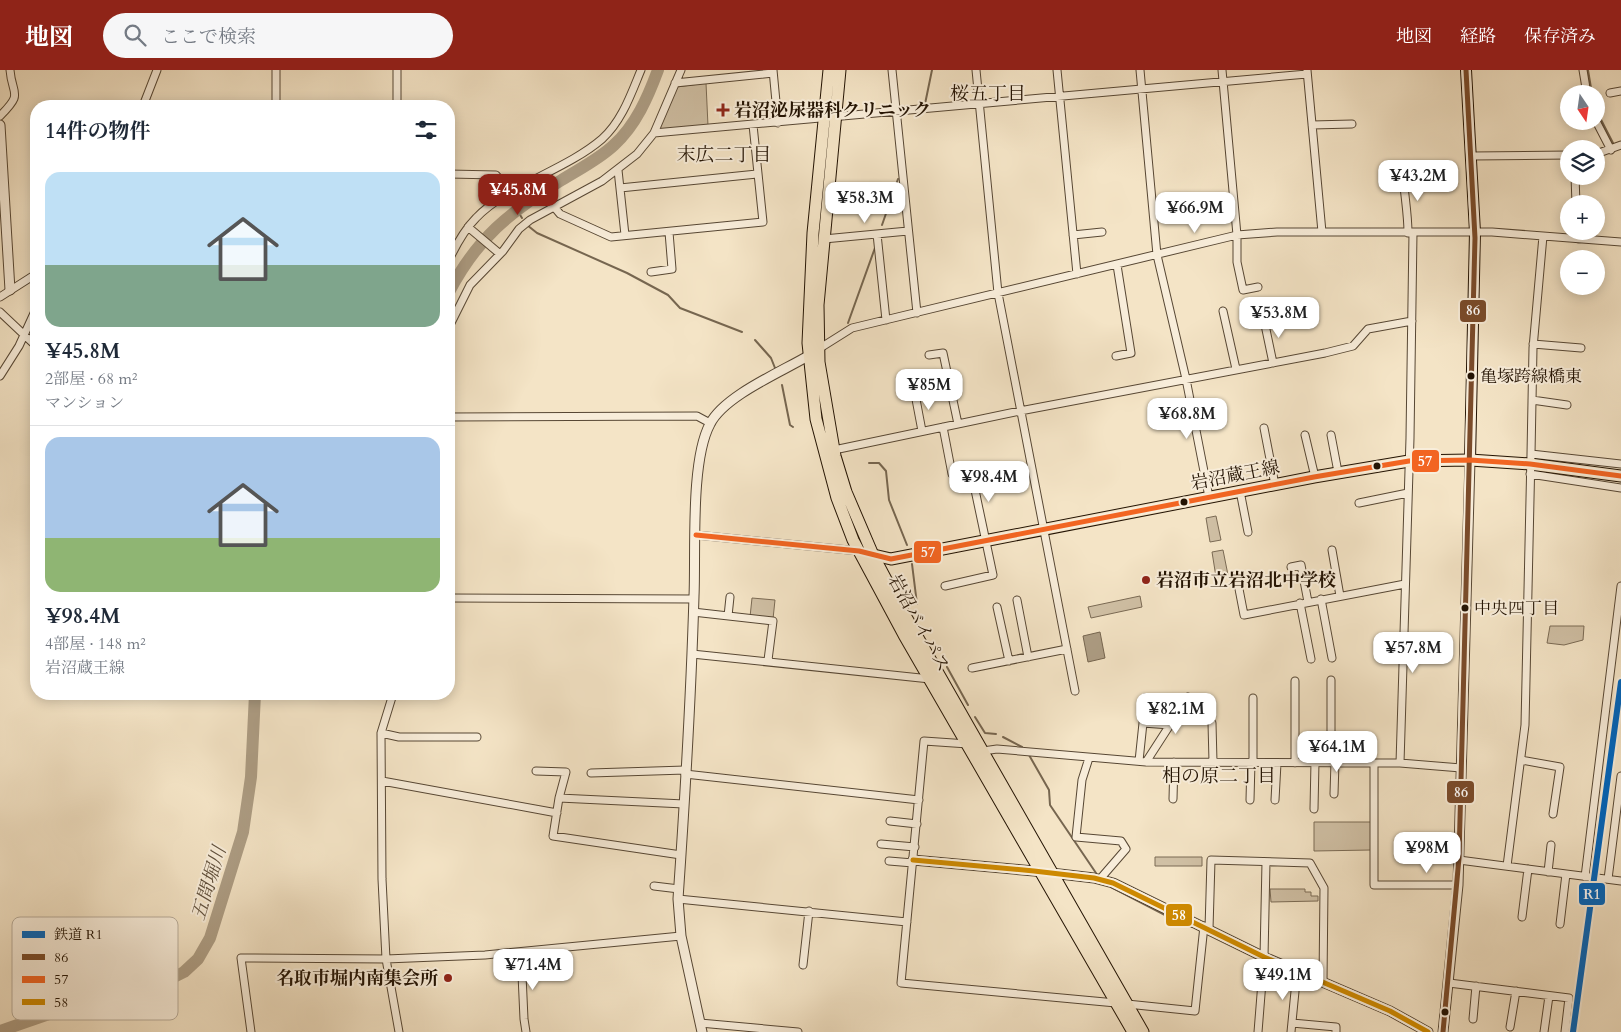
<!DOCTYPE html>
<html lang="ja">
<meta charset="utf-8">
<style>
body{margin:0;font-family:Cardo,"Noto Serif JP",serif;background:#f6f6f7;color:#1f2937;height:100vh;display:flex;flex-direction:column;font-size:19px;white-space:nowrap}
*{box-sizing:border-box;margin:0}
p{font-size:16px;color:#747a83}
.icon{flex:none;width:28px;height:28px;fill:none;stroke:currentColor;stroke-width:2;stroke-linecap:round;stroke-linejoin:round}
.map{position:relative;flex:1;overflow:hidden}
.side{position:absolute;left:30px;top:30px;width:425px;height:600px;display:flex;flex-direction:column;background:#fff;border-radius:20px;box-shadow:0 2px 12px #0003}
.side>*{flex:none}
.needle{width:32px;rotate:167deg}
.buttons{position:absolute;left:1560px;top:15px;display:grid;gap:10px}
.buttons a{display:grid;place-items:center;width:45px;height:45px;border-radius:50%;background:#fff;box-shadow:0 2px 12px #0003;font-size:25px}
.price{position:absolute;translate:-50% -42px;padding:0 11px;border-radius:10px;background:#fff;color:#222;font-size:16px;line-height:32px;filter:drop-shadow(0 1px 2px #0008)}
.price::after{content:'';position:absolute;left:50%;top:30px;width:15px;height:11px;margin-left:-8px;background:inherit;clip-path:polygon(0 0,100% 0,50% 100%)}
.price.selected{background:#8f2418;color:#fff}
ul{padding:0;list-style:none}
li{display:grid;align-content:center;gap:10px;height:265px;padding:0 15px}
li+li{border-top:1px solid #e0e1e3}
li span{display:grid;place-items:center;height:155px;border-radius:15px;color:#555}
li>.icon{margin-inline-start:auto}
span .icon{width:90px;height:90px;fill:#fffc;stroke-width:1}
li b{font-size:21px}
h2{display:flex;justify-content:space-between;align-items:center;height:60px;padding:0 15px;font-size:21px}
header{display:flex;align-items:center;gap:30px;box-sizing:border-box;height:70px;padding:0 25px;background:#8f2418;color:#fff}
header strong{font-size:24px}
nav{display:flex;gap:28px;margin-inline-start:auto;font-size:18px}
.search{width:350px;height:45px;background:#f6f6f7;display:flex;align-items:center;gap:12px;box-sizing:border-box;padding:0 18px;border-radius:28px;color:#747a83;font-size:19px}
.map>svg:first-child{display:block}
.green{fill:#d0c0a5;stroke:#7a6a54}
.water{fill:#ad9d84;stroke:#766650}
.lines{fill:none;stroke-linecap:round;stroke-linejoin:round}
.stream{stroke:#766650;stroke-width:2}
.river{stroke:#ad9d84;stroke-width:12}
.minor-casing{stroke:#574734;stroke-width:9}
.tertiary-casing{stroke:#574734;stroke-width:11}
.secondary-casing{stroke:#231303;stroke-width:12}
.primary-casing{stroke:#231303;stroke-width:13}
.trunk-casing{stroke:#231303;stroke-width:13}
.minor{stroke:#f8edda;stroke-width:7}
.tertiary{stroke:#f8edda;stroke-width:9}
.secondary{stroke:#f8edda;stroke-width:10}
.primary{stroke:#f4e4c6;stroke-width:11}
.trunk{stroke:#f4e4c6;stroke-width:11}
.bus-1-casing{stroke:#f8edda;stroke-width:9}
.bus-2-casing{stroke:#f8edda;stroke-width:9}
.bus-3-casing{stroke:#f8edda;stroke-width:9}
.bus-1{stroke:#7a4b2a;stroke-width:5}
.bus-2{stroke:#f26522;stroke-width:5}
.bus-3{stroke:#cd8901;stroke-width:5}
.rail-1-casing{stroke:#f8edda;stroke-width:10}
.rail-1{stroke:#0065bd;stroke-width:6}
.poi-dot{fill:#8f2418;stroke:#f8edda;stroke-width:2}
.bus-dot{fill:#231303;stroke:#f8edda;stroke-width:2}
.labels{text-anchor:middle;stroke-width:4;stroke-linejoin:round;paint-order:stroke}
.bus-label{font-size:17px;fill:#231303;stroke:#f8edda;text-anchor:start}
.poi-label{font-size:18px;font-weight:bold;fill:#231303;stroke:#f8edda;text-anchor:start}
.street-label{font-size:18px;fill:#231303;stroke:#f8edda}
.neighbourhood-label{font-size:19px;fill:#231303;stroke:#f8edda}
.water-label{font-size:19px;font-style:italic;fill:#61513d;stroke:#f8edda}
.key{fill:#f8edda;stroke:#b8ac9a;stroke-width:1}
.key-label{font-size:14px;fill:#231303}
.line-badge{stroke:#f8edda;stroke-width:2}
.badge-label{font-size:14px;text-anchor:middle;font-weight:bold;fill:#fff}
</style>
<header>
<strong>地図</strong>
<div class="search"><svg class="icon" aria-label="search" viewBox="0 0 24 24"><circle cx="10" cy="10" r="6"/><path d="M15 15l6 6"/></svg>ここで検索</div>
<nav><a>地図</a><a>経路</a><a>保存済み</a></nav>
</header>
<div class="map">
<svg width="1621" height="962" viewBox="0 0 1621 962">
<rect width="100%" height="100%" fill="#f4e4c6"/>
<filter id="stains"><feTurbulence type="fractalNoise" baseFrequency=".004" numOctaves="4"/><feColorMatrix values="0 0 0 0 .2 0 0 0 0 .09 0 0 0 0 .02 0 0 0 .5 -.17"/></filter>
<radialGradient id="worn" r=".72"><stop offset=".6" stop-color="#630" stop-opacity="0"/><stop offset="1" stop-color="#630" stop-opacity=".3"/></radialGradient>
<path class="green" d="M706 13 708 56 658 61 677 17Z
M1216 446 1221 470 1210 472 1206 448Z
M1223 480 1228 505 1216 507 1212 482Z
M1140 526 1142 537 1091 548 1088 537Z
M752 528 775 530 773 549 750 547Z
M1550 556H1584L1583 570 1564 575 1547 573Z
M1314 752H1371V780L1314 781Z
M1155 787H1202V796H1155Z
M1270 819H1305V822H1311V826H1318V831L1271 832Z"/>
<path class="water" d="M1100 562 1105 588 1088 592 1083 566Z"/>
<g class="lines">
<path class="stream" d="M1588 0 1592 24
M925 34 932 0
M1596 40 1614 75
M517 140 522 148
M527 155 537 163 627 203 668 225 680 238 742 262
M882 155 898 109
M848 253 876 175
M755 270 771 288 775 298
M782 315 790 355 793 357
M869 393H879L886 401 889 430 907 475
M912 494 917 534
M947 597 968 635
M975 647 985 663 996 664
M1003 667 1022 677
M1029 685 1049 720 1050 735 1096 803
M1111 817 1165 845
M1175 849 1192 857"/>
<path class="river" d="M449 222C477 168 510 142 560 111 579 99 598 90 614 75 636 55 648 27 658 0
M0 961 75 935 168 910 184 902 198 889 210 868 243 762 251 707 255 624"/>
<g class="minor-casing">
<path id="minor" d="M397 0V36
M773 0 778 53
M892 0 917 243
M976 0 998 223 1075 621
M1057 0 1077 204
M1140 0 1157 185 1186 309 1209 427
M1222 0 1237 165V192L1243 220 1258 217
M1307 0 1322 162
M1583 0 1587 24
M675 13 773 3
M1610 23 1621 21
M143 36 157 0
M276 36V0
M0 46C24 22 12 26 10 0
M1596 51 1611 80
M1312 55 1352 54
M654 63 1307 4
M1596 84 1621 75
M1472 86 1569 85
M618 100 625 165
M1403 103C1404 124 1408 142 1408 163
M449 104 496 105 512 123
M1575 106 1576 134
M620 118 757 104
M555 138 560 144 611 167 763 152 753 55
M468 157 500 184
M1577 161 1578 169
M877 164 886 250
M1073 165 1102 162
M824 169 908 161
M449 190C456 175 464 160 476 148 506 116 566 100 602 69 622 51 631 24 641 0
M651 202 672 199 669 162
M0 227 36 204
M1223 241 1236 299
M0 242 36 276
M1264 250 1273 293
M449 257 470 215 503 181 519 159 530 150 602 111 637 84 654 63 681 0
M1533 274 1581 278
M817 280 852 258 1237 165 1277 162H1492L1621 172
M929 285 943 283 958 354
M1116 286 1131 283 1117 195
M0 306 19 276 36 239
M915 324 922 361
M1532 330 1567 335
M449 347 697 346 710 353
M943 357 952 404
M1264 358 1275 415
M1305 365 1315 407
M1331 365 1338 402
M834 380 1020 341 1325 283 1353 276 1368 259 1412 251
M1531 384 1533 278 1543 166
M1530 404 1621 418
M1240 421 1248 462
M1359 433 1408 423
M696 465 859 481
M1332 480 1340 526
M1291 497 1301 495 1308 532
M945 516 993 505 971 401
M1239 519 1244 545 1405 514
M449 528 694 529
M1321 529 1332 588
M1017 530 1028 587
M1300 533 1311 589
M997 537 1009 591
M693 542 773 551 768 590
M728 546 730 527
M692 584 930 609
M972 598 1067 579
M1331 610V692
M1295 611V693
M393 624 381 663 382 809 386 889 399 962
M1143 653 1145 628
M1212 653 1213 692
M381 663 399 667H477
M968 674 924 671 901 913 1116 933
M983 681 997 679 1146 692 1400 693 1461 698
M1089 688 1082 710 1076 767 1121 771 1126 779 1100 809
M1521 690 1560 697 1553 744
M1139 691 1143 653 1170 655
M1146 692 1188 627
M1253 692V628
M1374 693V815H1458
M1400 693 1410 368 1413 163
M536 701 566 702 559 728
M591 703 685 700
M685 704 919 730
M382 711 557 743
M1334 724 1335 692
M1173 729 1174 692
M1250 730 1251 692
M1275 730 1277 693
M1314 739 1315 692
M890 751 917 754
M881 774 915 777
M681 785 553 766 559 728 684 734
M1459 790 1621 811
M889 791 913 793
M1507 796 1525 655 1531 384 1621 394
M1548 802 1551 775
M1585 807 1621 516
M1608 809 1621 706
M654 816 679 819
M678 829 907 852
M1522 847 1528 799
M1560 854 1566 804
M1209 859 1211 790 1310 793 1324 818 1323 911
M521 882 524 949 526 962
M803 895 809 841
M1449 913 1569 928 1565 962
M1127 934 1195 941 1204 856
M1473 949 1476 916
M700 953 798 962
M1292 953 1336 957V962
M1510 957 1516 921
M251 962 241 888 386 889 485 885 681 866
M1258 962 1264 887 1266 792
M1291 962 1297 901
M1544 962 1549 926"/>
</g>
<g class="tertiary-casing">
<path id="tertiary" d="M0 55 10 220
M913 790 1034 801 1094 808 1113 813 1264 887 1390 941 1428 962
M702 962 681 866 678 829C685 728 691 627 694 526 696 483 690 391 710 354 724 326 781 302 808 286
M1443 962 1458 815 1470 390"/>
</g>
<g class="secondary-casing">
<path id="secondary" d="M1466 0 1475 162 1470 390"/>
</g>
<g class="primary-casing">
<path id="primary" d="M865 483 891 489 1314 407 1409 391 1470 390 1530 394 1621 406"/>
</g>
<g class="trunk-casing">
<path id="trunk" d="M829 0 813 163 808 273 816 349 837 428 853 470 904 565 1133 962
M840 0 818 235 819 292 835 386 846 422 873 485 906 547 1143 962"/>
</g>
<use href="#minor" class="minor"/>
<use href="#tertiary" class="tertiary"/>
<use href="#secondary" class="secondary"/>
<use href="#primary" class="primary"/>
<use href="#trunk" class="trunk"/>
<g class="bus-1-casing">
<path id="bus-1" d="M1443 962 1459 788 1475 168 1466 0"/>
</g>
<g class="bus-2-casing">
<path id="bus-2" d="M696 465 859 481 891 489 1314 407 1409 391 1470 390 1530 394 1621 406"/>
</g>
<g class="bus-3-casing">
<path id="bus-3" d="M913 790 1034 801 1094 808 1113 813 1264 887 1390 941 1428 962"/>
</g>
<use href="#bus-1" class="bus-1"/>
<use href="#bus-2" class="bus-2"/>
<use href="#bus-3" class="bus-3"/>
<g class="rail-1-casing">
<path id="rail-1" d="M1573 962 1621 612"/>
</g>
<use href="#rail-1" class="rail-1"/>
</g>
<g class="poi-dot">
<path d="M720.5 32.5h5v5h5v5h-5v5h-5v-5h-5v-5h5z"/>
<circle cx="1146" cy="510" r="5"/>
<circle cx="448" cy="908" r="5"/>
</g>
<g class="bus-dot">
<circle cx="1471" cy="306" r="4.5"/>
<circle cx="1377" cy="396" r="4.5"/>
<circle cx="1184" cy="432" r="4.5"/>
<circle cx="1465" cy="538" r="4.5"/>
<circle cx="1445" cy="942" r="4.5"/>
</g>
<g class="labels">
<g class="bus-label">
<text x="1480" y="312">亀塚跨線橋東</text>
<text x="1474" y="544">中央四丁目</text>
</g>
<g class="poi-label">
<text x="734" y="46">岩沼泌尿器科クリニック</text>
<text x="1156" y="516">岩沼市立岩沼北中学校</text>
<text x="438" y="914" text-anchor="end">名取市堀内南集会所</text>
</g>
<g class="street-label">
<text transform="translate(1235 405) rotate(-11)" y="6">岩沼蔵王線</text>
<text transform="translate(919 553) rotate(61)" y="6">岩沼バイパス</text>
</g>
<g class="neighbourhood-label">
<text x="988" y="30">桜五丁目</text>
<text x="724" y="91">末広二丁目</text>
<text x="1219" y="712">相の原二丁目</text>
</g>
<g class="water-label">
<text transform="translate(208 813) rotate(-73)" y="7">五間堀川</text>
</g>
</g>
<rect x="12" y="847" width="166" height="103" rx="8" class="key"/>
<rect x="22" y="861" width="23" height="7" fill="#0065bd"/>
<rect x="22" y="884" width="23" height="6" fill="#7a4b2a"/>
<rect x="22" y="906" width="23" height="7" fill="#f26522"/>
<rect x="22" y="929" width="23" height="6" fill="#cd8901"/>
<g class="key-label">
<text x="54" y="869">鉄道 R1</text>
<text x="54" y="892">86</text>
<text x="54" y="914">57</text>
<text x="54" y="937">58</text>
</g>
<g class="line-badge">
<rect x="1459" y="229" width="28" height="24" rx="5" fill="#7a4b2a"/>
<rect x="1411" y="379" width="29" height="24" rx="5" fill="#f26522"/>
<rect x="913" y="470" width="29" height="24" rx="5" fill="#f26522"/>
<rect x="1446" y="710" width="29" height="24" rx="5" fill="#7a4b2a"/>
<rect x="1578" y="812" width="28" height="24" rx="5" fill="#0065bd"/>
<rect x="1165" y="833" width="28" height="24" rx="5" fill="#cd8901"/>
</g>
<g class="badge-label">
<text x="1473" y="245">86</text>
<text x="1425" y="396">57</text>
<text x="928" y="487">57</text>
<text x="1461" y="727">86</text>
<text x="1592" y="829">R1</text>
<text x="1179" y="850">58</text>
</g>
<rect width="100%" height="100%" filter="url(#stains)"/>
<rect width="100%" height="100%" fill="url(#worn)"/>
</svg>
<div class="buttons">
<a><svg class="needle" viewBox="-14 -14 28 28"><path d="M0-13l5 13h-10z" fill="#e53935"/><path d="M0 13l5-13h-10z" fill="#747a83"/></svg></a>
<a><svg class="icon" aria-label="layers" viewBox="0 0 24 24"><path d="M12 4l9 5-9 5-9-5zM3 14l9 5 9-5"/></svg></a>
<a>+</a>
<a>−</a>
</div>
<b class="price" style="left:1418px;top:132px">¥43.2M</b>
<b class="price selected" style="left:518px;top:146px">¥45.8M</b>
<b class="price" style="left:865px;top:154px">¥58.3M</b>
<b class="price" style="left:1195px;top:164px">¥66.9M</b>
<b class="price" style="left:1279px;top:269px">¥53.8M</b>
<b class="price" style="left:929px;top:341px">¥85M</b>
<b class="price" style="left:1187px;top:370px">¥68.8M</b>
<b class="price" style="left:989px;top:433px">¥98.4M</b>
<b class="price" style="left:1413px;top:604px">¥57.8M</b>
<b class="price" style="left:1176px;top:665px">¥82.1M</b>
<b class="price" style="left:1337px;top:703px">¥64.1M</b>
<b class="price" style="left:1427px;top:804px">¥98M</b>
<b class="price" style="left:533px;top:921px">¥71.4M</b>
<b class="price" style="left:1283px;top:931px">¥49.1M</b>
<section class="side">
<h2>14件の物件<svg class="icon" aria-label="filters" viewBox="0 0 24 24"><path d="M4 7h16M4 17h16"/><circle cx="9" cy="7" r="2"/><circle cx="15" cy="17" r="2"/></svg></h2>
<ul>
<li><span style="background:linear-gradient(#bfe0f5 60%,#7fa58c 0)"><svg class="icon" aria-label="home" viewBox="0 0 24 24"><path d="M3 11l9-7 9 7M6 9v11h12V9"/></svg></span><div><b>¥45.8M</b><p>2部屋 · 68 m²</p><p>マンション</p></div></li>
<li><span style="background:linear-gradient(#a9c7e8 65%,#8fb573 0)"><svg class="icon" aria-label="home" viewBox="0 0 24 24"><path d="M3 11l9-7 9 7M6 9v11h12V9"/></svg></span><div><b>¥98.4M</b><p>4部屋 · 148 m²</p><p>岩沼蔵王線</p></div></li>
</ul>
</section>
</div>
